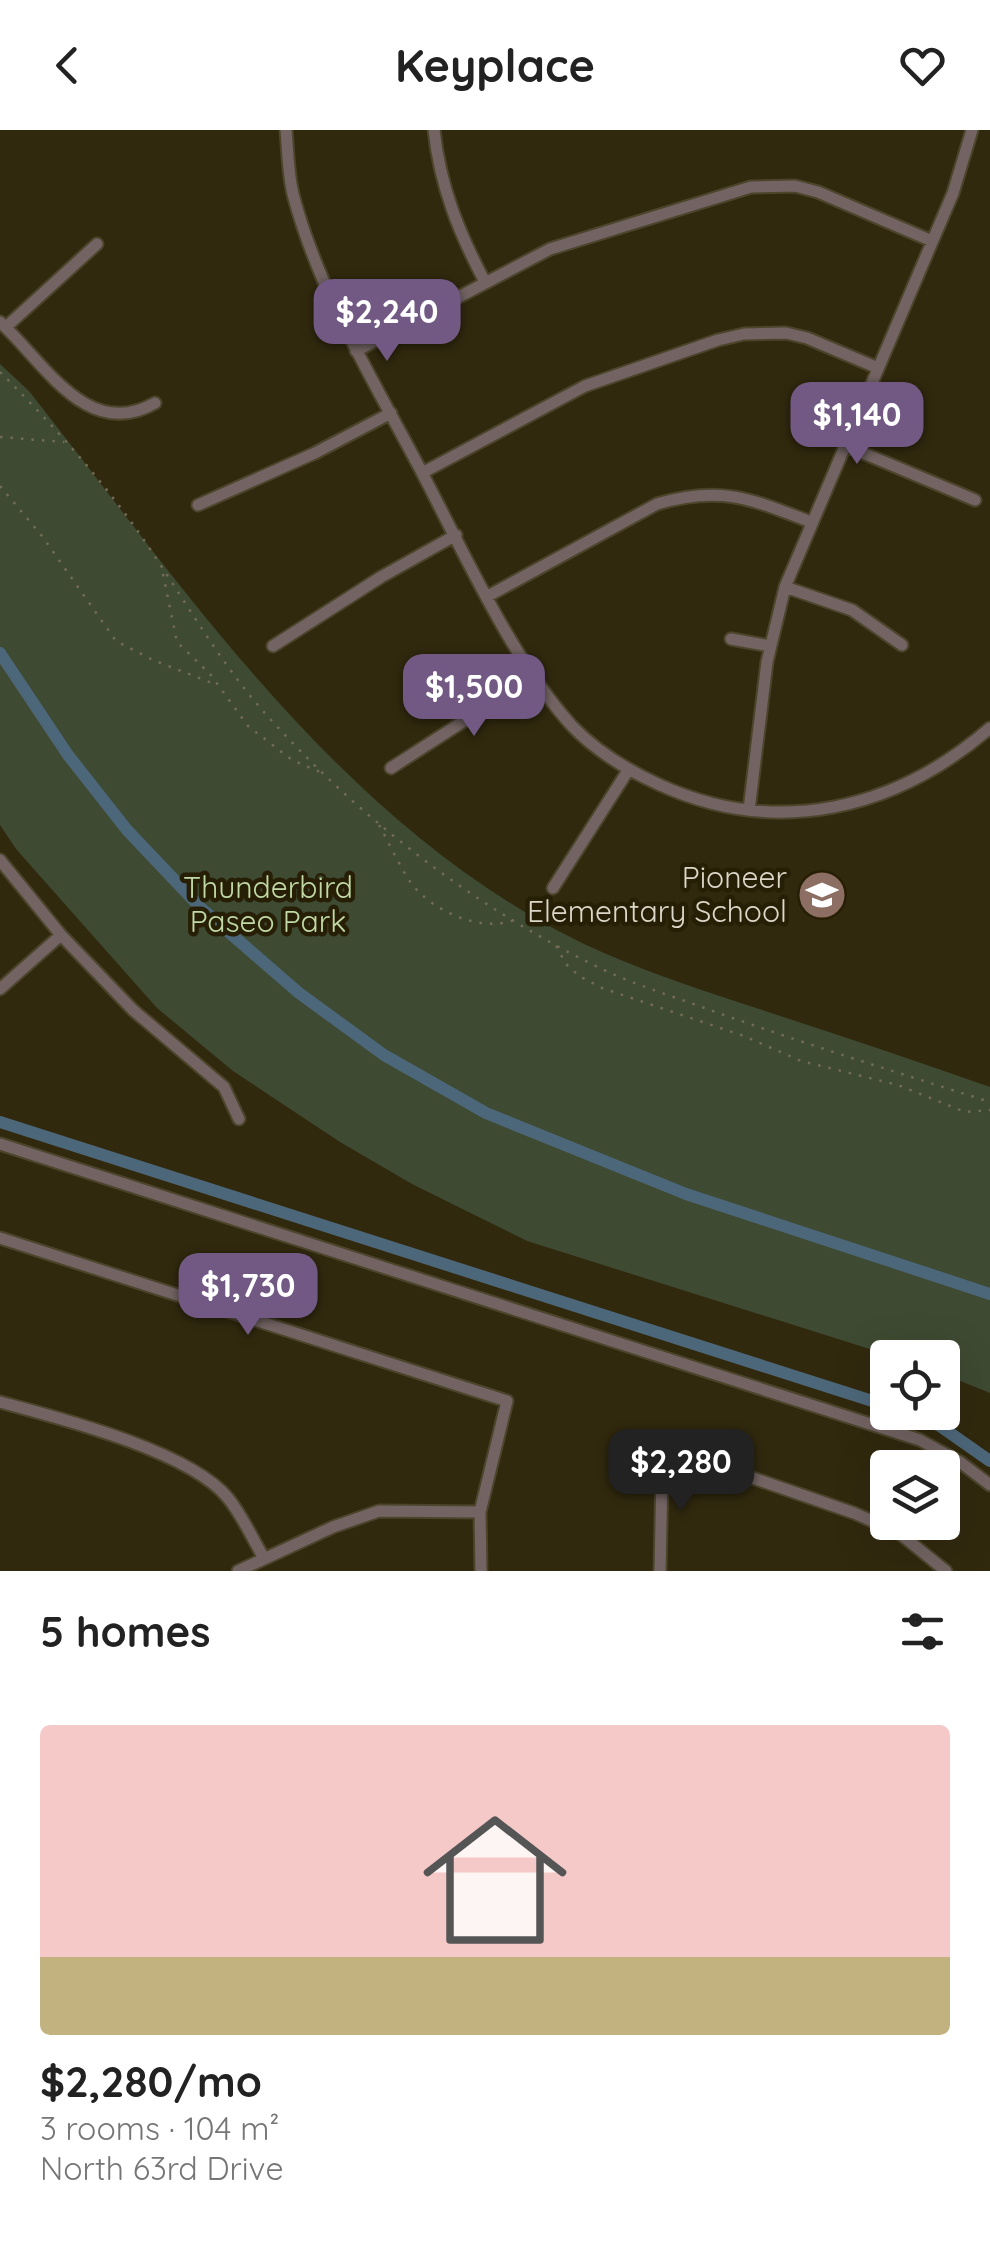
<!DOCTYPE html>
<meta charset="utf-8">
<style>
body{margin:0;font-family:Quicksand,sans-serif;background:#f2f2f2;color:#222;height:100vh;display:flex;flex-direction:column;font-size:38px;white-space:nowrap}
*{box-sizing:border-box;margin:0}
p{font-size:32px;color:#767676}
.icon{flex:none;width:55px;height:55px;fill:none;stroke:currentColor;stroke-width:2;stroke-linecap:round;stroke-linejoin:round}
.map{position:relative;height:1441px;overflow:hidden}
.side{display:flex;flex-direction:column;background:#fff;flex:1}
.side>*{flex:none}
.controls{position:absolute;left:870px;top:1210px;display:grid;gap:20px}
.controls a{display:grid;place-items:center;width:90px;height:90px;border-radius:10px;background:#fff;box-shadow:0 10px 40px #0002;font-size:50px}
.price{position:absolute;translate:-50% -85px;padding:0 22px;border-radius:20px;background:#725984;color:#fff;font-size:32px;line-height:65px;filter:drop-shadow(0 2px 5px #0008)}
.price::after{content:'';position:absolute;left:50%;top:60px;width:30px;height:22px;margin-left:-15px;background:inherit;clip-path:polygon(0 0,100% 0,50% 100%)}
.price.on{background:#222;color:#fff}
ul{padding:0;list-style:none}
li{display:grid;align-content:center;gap:20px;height:530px;padding:0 40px}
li+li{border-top:2px solid #e0e0e0}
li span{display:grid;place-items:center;height:310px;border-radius:10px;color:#555}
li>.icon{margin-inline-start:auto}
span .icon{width:180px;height:180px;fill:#fffc;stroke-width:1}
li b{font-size:42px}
h2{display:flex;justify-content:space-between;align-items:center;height:120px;padding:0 40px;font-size:42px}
header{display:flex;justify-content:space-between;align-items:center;height:130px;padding:0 40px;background:#fff;font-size:45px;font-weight:800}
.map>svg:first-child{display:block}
.green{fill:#3e4a32}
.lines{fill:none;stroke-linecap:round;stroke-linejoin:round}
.canal{stroke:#4d677a;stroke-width:12}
.minor-casing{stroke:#4c452c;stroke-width:15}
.path{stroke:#736c55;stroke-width:2.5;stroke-dasharray:2.5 8;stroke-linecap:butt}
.minor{stroke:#736463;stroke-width:11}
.labels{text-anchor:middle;stroke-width:9;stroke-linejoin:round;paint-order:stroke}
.poi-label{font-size:30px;fill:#dcd7c8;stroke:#271f05;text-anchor:end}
.park-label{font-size:30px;fill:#c0d9a6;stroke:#271f05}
</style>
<header><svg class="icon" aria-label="back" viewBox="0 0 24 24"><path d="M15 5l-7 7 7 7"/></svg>Keyplace<svg class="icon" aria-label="heart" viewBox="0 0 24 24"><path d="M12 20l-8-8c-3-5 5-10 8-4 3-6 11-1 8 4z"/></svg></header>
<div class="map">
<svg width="990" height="1441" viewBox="0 0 990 1441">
<rect width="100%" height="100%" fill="#31290e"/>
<path class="green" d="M0 234 29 261C180 453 325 669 542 792 609 830 680 853 753 877 832 903 911 929 990 957V1263L943 1244 942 1228 895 1227 527 1111 412 1054 340 1012 233 941 157 878 16 719 0 695Z"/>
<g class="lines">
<path class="canal" d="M0 523 68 625 127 700 201 778 299 863 384 925 486 983 686 1064 990 1164
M0 992 888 1276
M908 1282 940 1296 990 1331"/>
<g class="minor-casing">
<path id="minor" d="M286 0C288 22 288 47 294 68 320 163 372 248 418 335 461 416 511 529 572 596 596 621 629 641 660 655 777 708 895 680 990 598
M434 0C440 56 459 103 485 152
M0 192C44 232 87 312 155 273
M6 197 97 114
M356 221 550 119 751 57 795 56 818 62 932 111
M844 315 975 370
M422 343 585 256 718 210 744 204 786 203 807 208 878 238
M198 375 315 323 391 283
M785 457 852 480 902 515
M488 466 657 374C721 355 751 369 811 392
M731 509 770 516
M273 516 381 447 456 405
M391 638 534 546
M749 680 767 532 785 457 953 63 972 0
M0 730 61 805 133 880 224 957 239 989
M553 758 629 639
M0 859 61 805
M0 1014 920 1310 960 1332 990 1355
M0 1108 507 1271 480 1382 481 1441
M0 1272C59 1288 190 1321 228 1368 242 1385 252 1408 264 1428
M238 1441 333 1397 379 1381 480 1382
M660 1441 662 1345 672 1320 854 1383 899 1403 946 1441"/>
</g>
<path class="path" d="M0 242C46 288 91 337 129 389 175 452 212 523 263 581 357 687 476 779 604 840 638 856 675 867 710 880 802 913 896 942 990 972
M0 307 64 312
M0 356 42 406 116 511 153 530 217 555
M163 444 177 512 210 544 248 596 292 630 320 642
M379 695C389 713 398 733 409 750 429 780 480 803 514 790
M556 816 566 834 579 846 602 858 744 906 801 931 898 955 965 982 990 980"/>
<use href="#minor" class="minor"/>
</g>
<defs>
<g id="school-disc" transform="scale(2.5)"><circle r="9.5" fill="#8d6e63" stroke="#271f05"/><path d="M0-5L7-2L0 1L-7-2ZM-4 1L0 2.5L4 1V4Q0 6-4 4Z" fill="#fff"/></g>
</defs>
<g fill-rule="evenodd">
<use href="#school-disc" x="822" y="765"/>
</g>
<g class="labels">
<g class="poi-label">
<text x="787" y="758">Pioneer<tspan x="787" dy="34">Elementary School</tspan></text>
</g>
<g class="park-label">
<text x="268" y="768">Thunderbird<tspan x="268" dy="34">Paseo Park</tspan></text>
</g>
</g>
</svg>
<div class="controls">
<a><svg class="icon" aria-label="locate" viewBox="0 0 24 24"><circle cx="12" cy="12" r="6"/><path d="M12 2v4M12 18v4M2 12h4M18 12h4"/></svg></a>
<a><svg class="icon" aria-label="layers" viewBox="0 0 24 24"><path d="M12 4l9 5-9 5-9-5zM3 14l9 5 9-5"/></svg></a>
</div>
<b class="price" style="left:387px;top:234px">$2,240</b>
<b class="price" style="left:857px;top:337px">$1,140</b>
<b class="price" style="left:474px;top:609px">$1,500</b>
<b class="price" style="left:248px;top:1208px">$1,730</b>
<b class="price on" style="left:681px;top:1384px">$2,280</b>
</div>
<section class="side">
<h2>5 homes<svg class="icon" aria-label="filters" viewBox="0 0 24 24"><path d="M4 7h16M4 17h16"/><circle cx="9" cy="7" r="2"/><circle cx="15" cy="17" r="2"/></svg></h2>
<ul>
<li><span style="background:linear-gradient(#f6c9c9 75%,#c2b280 0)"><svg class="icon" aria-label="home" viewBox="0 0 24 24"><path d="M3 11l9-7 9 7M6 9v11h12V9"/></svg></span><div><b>$2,280/mo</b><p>3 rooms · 104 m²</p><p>North 63rd Drive</p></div></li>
</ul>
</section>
